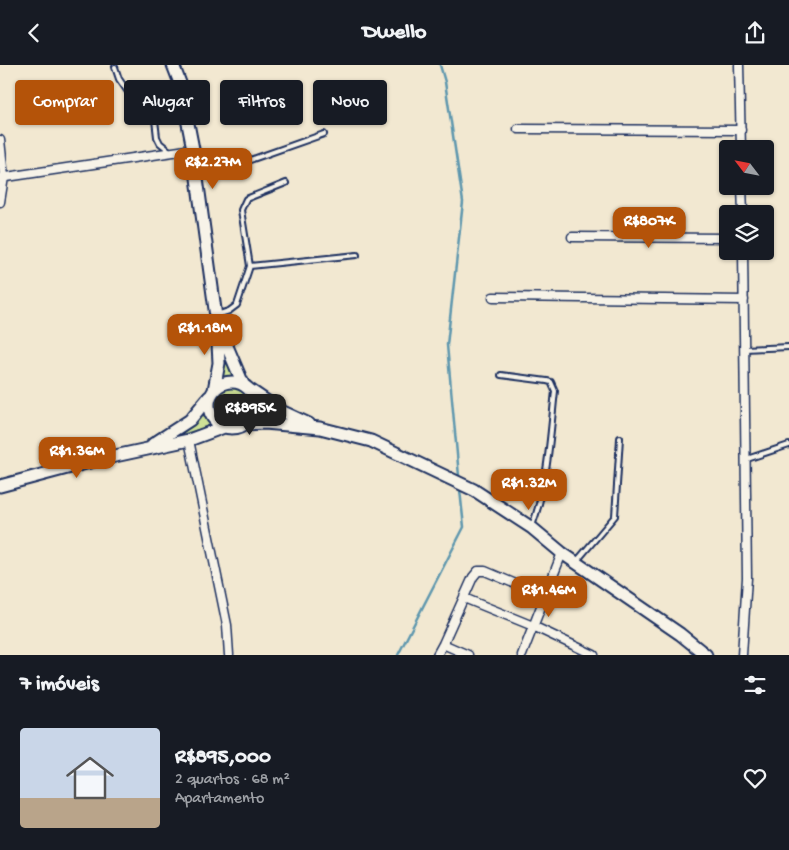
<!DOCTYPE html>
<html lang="pt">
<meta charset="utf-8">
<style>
body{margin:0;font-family:"Gochi Hand",sans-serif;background:#20242c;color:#f1f3f6;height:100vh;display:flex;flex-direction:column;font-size:19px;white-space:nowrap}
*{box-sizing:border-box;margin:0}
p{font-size:16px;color:#9ea1a6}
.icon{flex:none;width:28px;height:28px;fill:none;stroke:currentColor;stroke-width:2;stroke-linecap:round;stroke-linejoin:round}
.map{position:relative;height:590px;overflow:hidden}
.details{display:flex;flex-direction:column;background:#171b24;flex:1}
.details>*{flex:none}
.guide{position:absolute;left:15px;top:15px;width:500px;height:45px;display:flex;gap:10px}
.needle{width:32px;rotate:302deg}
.fabs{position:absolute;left:719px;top:75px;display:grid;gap:10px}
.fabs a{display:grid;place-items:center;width:55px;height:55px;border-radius:5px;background:#171b24;box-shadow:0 1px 4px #0004;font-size:25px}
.price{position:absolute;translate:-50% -42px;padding:0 11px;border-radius:10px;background:#b45309;color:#fff;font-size:16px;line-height:32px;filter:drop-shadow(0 1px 2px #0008)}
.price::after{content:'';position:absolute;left:50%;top:30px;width:15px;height:11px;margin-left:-8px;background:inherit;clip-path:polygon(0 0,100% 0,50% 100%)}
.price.selected{background:#222;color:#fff}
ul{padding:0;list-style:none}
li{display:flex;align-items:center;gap:15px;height:125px;padding:0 20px}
li span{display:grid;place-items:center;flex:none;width:140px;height:100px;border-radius:5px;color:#555}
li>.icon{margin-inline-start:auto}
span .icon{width:60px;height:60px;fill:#fffc;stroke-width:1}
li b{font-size:21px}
h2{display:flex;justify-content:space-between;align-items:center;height:60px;padding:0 20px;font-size:21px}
.pill{padding:0 18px;border-radius:5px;background:#171b24;box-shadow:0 1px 4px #0004;font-size:18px;line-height:45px}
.pill.selected{background:#b45309;color:#fff}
header{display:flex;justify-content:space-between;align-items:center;height:65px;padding:0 20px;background:#171b24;font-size:22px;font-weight:800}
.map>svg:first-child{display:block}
.grass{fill:url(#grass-tufts);stroke:#74887a}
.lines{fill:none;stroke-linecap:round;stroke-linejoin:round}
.stream{stroke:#5e97ae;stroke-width:2.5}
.lane-casing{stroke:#1b2f5e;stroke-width:8}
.street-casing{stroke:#1b2f5e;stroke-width:11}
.secondary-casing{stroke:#1b2f5e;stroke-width:15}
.lane{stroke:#f7f3e8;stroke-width:4}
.street{stroke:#f7f3e8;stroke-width:8}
.secondary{stroke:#f7f3e8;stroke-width:11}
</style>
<header><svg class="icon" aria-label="back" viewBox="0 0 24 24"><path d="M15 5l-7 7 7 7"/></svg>Dwello<svg class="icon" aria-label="share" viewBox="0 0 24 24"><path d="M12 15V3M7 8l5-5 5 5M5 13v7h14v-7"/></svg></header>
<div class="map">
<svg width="789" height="590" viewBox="0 0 789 590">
<defs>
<pattern id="grass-tufts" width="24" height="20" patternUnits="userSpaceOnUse" patternTransform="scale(1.25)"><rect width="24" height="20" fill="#cee196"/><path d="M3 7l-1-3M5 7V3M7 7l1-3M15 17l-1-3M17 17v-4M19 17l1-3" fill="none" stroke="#b0c184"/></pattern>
</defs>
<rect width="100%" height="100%" fill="#f2e8d1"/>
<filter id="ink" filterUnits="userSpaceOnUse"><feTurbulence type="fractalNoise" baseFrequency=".02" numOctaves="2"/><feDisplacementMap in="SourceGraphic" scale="10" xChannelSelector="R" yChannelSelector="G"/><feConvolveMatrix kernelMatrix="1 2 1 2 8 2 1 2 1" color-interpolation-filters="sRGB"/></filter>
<g filter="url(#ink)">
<path class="grass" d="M227 297 235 311 220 314 224 298Z
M212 340a19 19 0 1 1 38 0a19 19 0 1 1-38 0Z
M260 338 282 354H256Z
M204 348 212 362 203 363 182 369Z"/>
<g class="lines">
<path class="stream" d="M440 0 445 17 463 137 447 280 459 411
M398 590 464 462 460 425"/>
<g class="lane-casing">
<path id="lane" d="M115 2 119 14 128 27 155 55 157 72 160 78 171 87
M199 113 324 69
M250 201 357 190
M217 250 229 246 237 240 250 201 241 145 246 134 286 118
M745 284 789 282
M501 310 547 316 551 317 555 326C550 371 548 418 532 461
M747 394 789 380
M576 497 615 451 620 373"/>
</g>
<g class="street-casing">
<path id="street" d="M739 0 741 84
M518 64 741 65
M0 75 4 112 0 137
M0 113 193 84
M742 121 743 149
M572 172 728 173
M493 232 744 235
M189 375 227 560 229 590
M464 533 533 561 594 590
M443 579 468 590
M437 590 443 579 473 512 478 506H485L544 531
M522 590 562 488
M742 590 747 513 743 186"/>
</g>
<g class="secondary-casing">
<path id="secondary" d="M173 0 180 18 193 84 217 259 219 298 214 325
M221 267 243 319
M209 340a23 23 0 1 1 46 0a23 23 0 1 1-46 0Z
M250 325 281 346 309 359
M245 359 265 358 320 363 371 376 474 425 532 463 562 488 680 569 706 590
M153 379 190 355 209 332
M0 421 101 394 189 375 224 362"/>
</g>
<use href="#lane" class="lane"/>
<use href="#street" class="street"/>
<use href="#secondary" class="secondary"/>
</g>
</g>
</svg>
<div class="fabs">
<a><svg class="needle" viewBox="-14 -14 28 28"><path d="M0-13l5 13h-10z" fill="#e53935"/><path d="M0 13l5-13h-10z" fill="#9ea1a6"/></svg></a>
<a><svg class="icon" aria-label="layers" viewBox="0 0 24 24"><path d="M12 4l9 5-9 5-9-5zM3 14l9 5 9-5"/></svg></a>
</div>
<b class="price" style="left:213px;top:125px">R$2.27M</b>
<b class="price" style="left:649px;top:184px">R$807K</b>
<b class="price" style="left:205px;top:291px">R$1.18M</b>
<b class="price selected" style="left:250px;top:371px">R$895K</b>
<b class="price" style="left:77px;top:414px">R$1.36M</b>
<b class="price" style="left:529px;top:446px">R$1.32M</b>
<b class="price" style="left:549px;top:553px">R$1.46M</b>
<div class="guide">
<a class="pill selected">Comprar</a>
<a class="pill">Alugar</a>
<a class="pill">Filtros</a>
<a class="pill">Novo</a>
</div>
</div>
<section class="details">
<h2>7 imóveis<svg class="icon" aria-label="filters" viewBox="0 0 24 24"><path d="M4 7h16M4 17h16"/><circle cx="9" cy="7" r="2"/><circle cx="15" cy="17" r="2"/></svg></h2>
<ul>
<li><span style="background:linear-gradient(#c9d6e8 70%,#b9a48a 0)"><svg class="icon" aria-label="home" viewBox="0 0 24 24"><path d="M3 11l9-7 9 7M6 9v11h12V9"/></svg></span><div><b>R$895,000</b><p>2 quartos · 68 m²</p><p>Apartamento</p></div><svg class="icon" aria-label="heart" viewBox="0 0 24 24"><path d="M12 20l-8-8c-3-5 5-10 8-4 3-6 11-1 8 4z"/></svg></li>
</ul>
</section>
